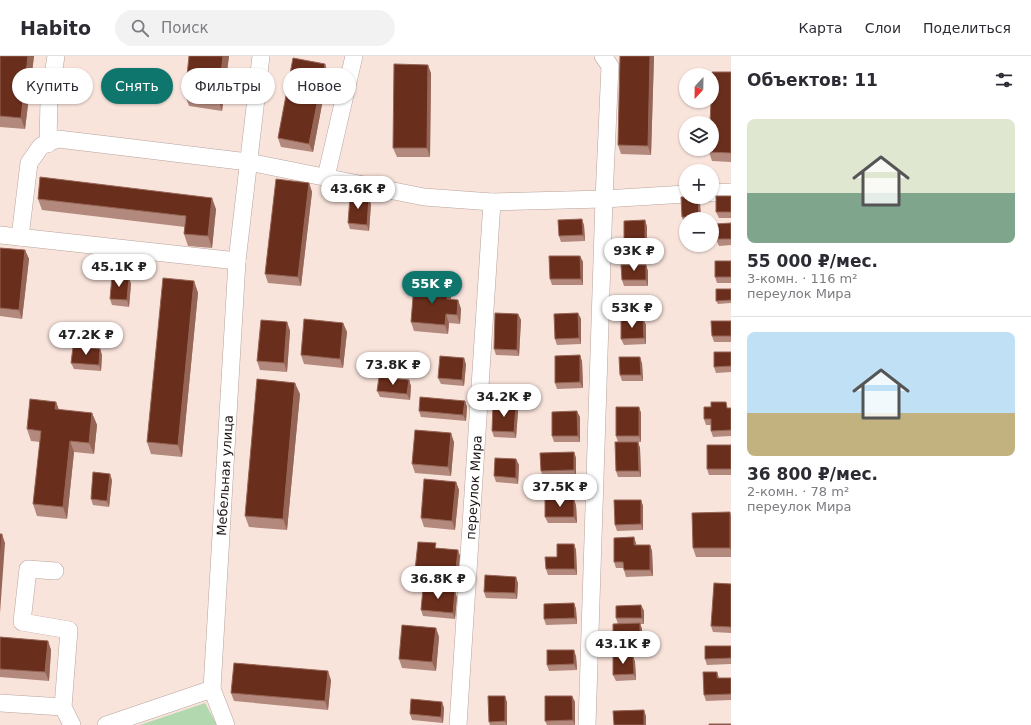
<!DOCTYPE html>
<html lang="ru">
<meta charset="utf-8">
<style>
body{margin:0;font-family:"DejaVu Sans",sans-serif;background:#f2f2f3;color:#2b2b33;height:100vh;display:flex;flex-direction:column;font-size:15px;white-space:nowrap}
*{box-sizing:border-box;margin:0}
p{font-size:13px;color:#7c7c81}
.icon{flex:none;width:22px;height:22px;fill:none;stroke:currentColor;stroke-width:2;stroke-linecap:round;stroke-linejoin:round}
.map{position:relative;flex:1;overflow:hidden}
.details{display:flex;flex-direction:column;background:#fff;width:300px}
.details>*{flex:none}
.top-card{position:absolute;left:12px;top:12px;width:380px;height:36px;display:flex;gap:8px}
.needle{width:26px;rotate:202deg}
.controls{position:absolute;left:679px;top:12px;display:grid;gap:8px}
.controls a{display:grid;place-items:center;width:40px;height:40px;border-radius:50%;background:#fff;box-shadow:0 1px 3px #0004;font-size:20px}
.price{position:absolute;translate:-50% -34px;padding:0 9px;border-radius:14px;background:#fff;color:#222;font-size:13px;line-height:26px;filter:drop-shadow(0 1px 2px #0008)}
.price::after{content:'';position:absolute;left:50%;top:24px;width:12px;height:9px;margin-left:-6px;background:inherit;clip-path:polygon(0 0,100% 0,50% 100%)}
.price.on{background:#0f766e;color:#fff}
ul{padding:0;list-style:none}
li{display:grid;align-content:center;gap:8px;height:212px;padding:0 16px}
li+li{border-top:1px solid #e1e1e2}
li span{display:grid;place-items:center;height:124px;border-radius:8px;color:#555}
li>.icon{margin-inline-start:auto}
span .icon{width:72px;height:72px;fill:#fffc;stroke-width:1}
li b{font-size:17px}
h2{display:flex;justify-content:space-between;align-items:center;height:48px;padding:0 16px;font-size:17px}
.tag{padding:0 14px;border-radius:18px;background:#fff;box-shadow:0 1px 3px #0004;font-size:14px;line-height:36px}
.tag.on{background:#0f766e;color:#fff}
header{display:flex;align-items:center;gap:24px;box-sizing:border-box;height:56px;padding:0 20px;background:#fff;border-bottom:1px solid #e1e1e2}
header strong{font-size:19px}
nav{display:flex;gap:22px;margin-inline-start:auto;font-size:14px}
.search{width:280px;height:36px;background:#f2f2f3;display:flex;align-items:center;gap:10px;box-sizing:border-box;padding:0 14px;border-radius:22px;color:#7c7c81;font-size:15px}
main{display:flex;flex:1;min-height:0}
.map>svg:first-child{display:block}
.green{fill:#b1d8ae}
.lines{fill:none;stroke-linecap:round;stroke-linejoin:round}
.minor-casing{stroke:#b7a39c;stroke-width:18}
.minor{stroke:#fff;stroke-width:17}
.wall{fill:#b2897c}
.shaded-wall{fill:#956556}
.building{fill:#6a2e1c;stroke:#956556}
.labels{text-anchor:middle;stroke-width:4;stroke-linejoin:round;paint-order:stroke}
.street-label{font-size:13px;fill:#1a1310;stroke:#f9e4dc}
</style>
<header>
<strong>Habito</strong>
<div class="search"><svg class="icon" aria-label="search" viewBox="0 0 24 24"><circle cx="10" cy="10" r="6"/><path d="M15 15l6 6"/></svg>Поиск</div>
<nav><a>Карта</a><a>Слои</a><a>Поделиться</a></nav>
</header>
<main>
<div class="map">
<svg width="731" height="669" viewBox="0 0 731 669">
<rect width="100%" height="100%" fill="#f9e4dc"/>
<path class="green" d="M205 647 217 669H140Z"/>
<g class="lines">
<g class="minor-casing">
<g id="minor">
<path d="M48 88 49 44 56 0"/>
<path d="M326 121 354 0"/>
<path d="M712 137 731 136"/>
<path d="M0 179 237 205"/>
<path d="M20 181 29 107 41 90 58 83 108 89 248 106 424 141 492 146 604 143 686 138"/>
<path d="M55 515 28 513 22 566 69 574 63 651 72 669"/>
<path id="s1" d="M212 633 237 205 261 0"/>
<path d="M0 647 63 651"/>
<path d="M106 669 212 633 226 669"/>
<path id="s2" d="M458 669 492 146"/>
<path d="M587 669 604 143 610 10 603 0"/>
</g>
</g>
<use href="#minor" class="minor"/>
</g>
<path class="wall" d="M0 0H34L25 73 0 71Z
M229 0 222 55 189 50 185 39Z
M620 0H654L651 99 621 98 618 89Z
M325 8 328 17 313 96 281 91 278 82Z
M731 16V106L712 105 709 96Z
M431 17 430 101H397L393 92Z
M309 127 312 136 301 230 268 227 265 218Z
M731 140V162H719L716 156Z
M698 141 700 147 701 163H686V167H684L682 161Z
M38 143 216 153 212 192 188 190 184 178 185 171 42 154Z
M371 148 369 175 350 173 348 167Z
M645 164 647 171V191H626L624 185Z
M731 167V189L719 190 716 183Z
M584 169 585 185 561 186 559 180Z
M0 192 25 194 29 203 22 263 0 260Z
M580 200 583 206V229H552L550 223Z
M731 205V227H717L715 221Z
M646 209 648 215V230H624L622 224Z
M129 222 131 228 129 251 112 249 110 243Z
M194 225 198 237 182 401 151 398 147 386Z
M731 233V247L718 248 716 245Z
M451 240V244H458L461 253 460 268 449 267 448 278 414 275 411 266Z
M578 257 581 263V288L557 289 555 283Z
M518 258 521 264 519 300 496 299 494 293Z
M643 263 646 269V288L624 289 621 283Z
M731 265V286H714L712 280Z
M287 266 290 275 287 316 260 314 257 305Z
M343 267 347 276 343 312 304 308 301 299Z
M100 293 102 299 101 315 74 313 71 307Z
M731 296V316L716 317 714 311Z
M582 305 583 332 557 333 555 327Z
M642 307 643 325H622L620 319Z
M466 308 464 330 441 328 438 322Z
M409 324 411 330 410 344 380 341 377 335Z
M300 338 287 474 249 471 245 460Z
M465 345 467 351 466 365 421 361 419 355Z
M56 346 59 354 92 357 97 369 94 398 74 396 67 463 37 460 33 448 40 386 31 385 27 373Z
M516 349 518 355 516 382 494 381 492 375Z
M639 351 641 357V386H638L640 392 641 421H618L616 415 618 386 616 380Z
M729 352H731V380L713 381 711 375V369H706L704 363Z
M580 361V386H554L552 380Z
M454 386 451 420 415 417 412 408Z
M731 389V419H709L707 413Z
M574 396 576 402V420L543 421 541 415Z
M516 403 519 409 518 428 496 426 494 420Z
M112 424 109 451 93 449 91 443Z
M456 426 459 434 455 474 424 471 421 462Z
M641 444 643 450V474L617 475 615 469Z
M576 449 577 467H548L545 461Z
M731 460V501H696L693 492Z
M634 481 636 489H650L652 495 653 520 626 521 624 514V512H616L614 506Z
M574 488 576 494 577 519H548L546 513 557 501Z
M437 492 458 494 460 500 458 519 436 517 435 521 417 520 415 514Z
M518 527 517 543 486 542 484 536Z
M731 528V577L713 576 711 570Z
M457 541 455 563 423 560 421 554Z
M574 547 576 553 577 568 546 569 544 563Z
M641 549 644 555V568H640L642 573V588L616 589 613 583 618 568 616 562Z
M436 572 439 581 436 615 402 612 399 603Z
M0 581 48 585 51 594 49 625 0 621Z
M731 590V608L707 609 705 603Z
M576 600 577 614 549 615 547 609Z
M633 600 635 606 636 624 616 625 613 619Z
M719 622H731V644L706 645 704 639Z
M331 624 328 654 234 645 231 637Z
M572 640 575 646V669H547L545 665Z
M442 646 444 652 443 667 412 664 410 658Z
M507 646V669H490L489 666Z"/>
<path class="shaded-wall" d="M28 0H34L25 73 21 62Z
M223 0H229L222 55 218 43Z
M650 0H654L651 99 648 90Z
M325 8 328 17 313 96 309 88Z
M428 9 431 17 430 101 427 92Z
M309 127 312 136 301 230 298 221Z
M698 141 700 147 701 163H699V161Z
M212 142 216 153 212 192 208 180Z
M369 142 371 148 369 175 367 169Z
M582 163 584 169 585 185 583 179Z
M645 164 647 171V191L645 185Z
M25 194 29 203 22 263 19 254Z
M580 200 583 206V229L581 223Z
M646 209 648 215V230L646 224Z
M129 222 131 228 129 251 127 244Z
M194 225 198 237 182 401 178 389Z
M448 231 451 240 450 252 447 243Z
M458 244 461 253 460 268 457 259Z
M578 257 581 263V288L579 282Z
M446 258 449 267 448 278 445 269Z
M518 258 521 264 519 300 517 294Z
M643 263 646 269V288L644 282Z
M287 266 290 275 287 316 284 307Z
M343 267 347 276 343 312 340 303Z
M100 293 102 299 101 315 99 309Z
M580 299 582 305 583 332 580 326Z
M640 301 642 307 643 325 641 319Z
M464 302 466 308 464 330 462 324Z
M409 324 411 330 410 344 407 338Z
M295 327 300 338 287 474 283 463Z
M465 345 467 351 466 365 463 359Z
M56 346 60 357 55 353Z
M516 349 518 355 516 382 514 376Z
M639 351 641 357V386L639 380Z
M577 355 580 361V386L578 380Z
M92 357 97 369 94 398 89 387Z
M451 377 454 386 451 420 448 411Z
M70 385 74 396 67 463 63 451Z
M638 386 640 392 641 421 639 415Z
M574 396 576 402V420L574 414Z
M516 403 519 409 518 428 516 422Z
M110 418 112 424 109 451 107 445Z
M456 426 459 434 455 474 452 465Z
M574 443 576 449 577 467 574 461Z
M641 444 643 450V474L641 468Z
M730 456 731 460V494L730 492Z
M2 478 5 487 0 557V505Z
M634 481 636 487V495L634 489Z
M574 488 576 494 577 519 575 513Z
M650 489 652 495 653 520 650 514Z
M458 494 460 500 458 519 456 513Z
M433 511 436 517 435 521 433 515Z
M516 521 518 527 517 543 515 537Z
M455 535 457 541 455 563 453 557Z
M574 547 576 553 577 568 575 562Z
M641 549 644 555V568L642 562Z
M640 567 642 573V588L640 582Z
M436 572 439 581 436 615 432 606Z
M48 585 51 594 49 625 45 616Z
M574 594 576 600 577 614 574 608Z
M633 600 635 606 636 624 634 618Z
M328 615 331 624 328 654 325 645Z
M717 616 719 622V628L717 622Z
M505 640 507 646V669L505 665Z
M572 640 575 646V669L573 664Z
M442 646 444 652 443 667 441 661Z
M644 654 646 660V669H644Z"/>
<path class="building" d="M0 0H28L21 62 0 60Z
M189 0H223L218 43 185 39Z
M620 0H650L648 90 618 89Z
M293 2 325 8 309 88 278 82Z
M394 8 428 9 427 92H393Z
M712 16H731V97L709 96V93H712V67H710L711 45H712Z
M40 121 212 142 208 180 184 178 186 160 38 143Z
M276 123 309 127 298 221 265 218Z
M350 140 369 142 367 169 348 167Z
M716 140H731V156H716Z
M681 141H698L699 161H682Z
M582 163 583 179 559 180 558 164Z
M645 164V185H624V165Z
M731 167V183H716V168Z
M0 192 25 194 19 254 0 252Z
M549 200H580L581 223H550Z
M715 205H731V221H715Z
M621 209H646V224H622Z
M112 220 129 222 127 244 110 243Z
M163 222 194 225 178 389 147 386Z
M414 228 448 231 447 243 458 244 457 259 446 258 445 269 411 266Z
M716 233H731V244L716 245Z
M495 257 518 258 517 294 494 293Z
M578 257 579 282 555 283 554 258Z
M304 263 343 267 340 303 301 299Z
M621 263H643L644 282 621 283Z
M261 264 287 266 284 307 257 305Z
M711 265H731V280H712Z
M73 291 100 293 99 309 71 307Z
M714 296H731V310L714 311Z
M580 299V326L555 327V300Z
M440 300 464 302 462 324 438 322Z
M619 301H640L641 319H620Z
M379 321 409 324 407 338 377 335Z
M257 323 295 327 283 463 245 460Z
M420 341 465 345 463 359 419 355Z
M30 343 56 346 55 353 92 357 89 387 70 385 63 451 33 448 41 375 27 373Z
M711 346H726L727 352H731V374L711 375V363H704V351H711Z
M493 348 516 349 514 376 492 375Z
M616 351H639V380H616Z
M577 355 578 380H552V356Z
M415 374 451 377 448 411 412 408Z
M615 386H638L639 415H616Z
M707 389H731V413H707Z
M574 396V414L541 415 540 397Z
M495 402 516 403V422L494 420Z
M93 416 110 418 107 445 91 443Z
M424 423 456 426 452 465 421 462Z
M545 443H574V461H545Z
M614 444H641V468L615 469Z
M730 456V492H693L692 457Z
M0 478H2L0 505Z
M634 481V489H650V514H624L623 506H614V482Z
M418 486 436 487 435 492 458 494 456 513 433 511V515L415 514Z
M557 488H574L575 513H546L545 501H557Z
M485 519 516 521 515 537 484 536Z
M714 527 731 528V571L711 570Z
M423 532 455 535 453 557 421 554Z
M574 547 575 562 544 563V548Z
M641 549 642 562H616V550Z
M640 567V582L613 583V568Z
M402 569 436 572 432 606 399 603Z
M0 581 48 585 45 616 0 613Z
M705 590H731V602L705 603Z
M547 594H574V608L547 609Z
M613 600H633L634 618 613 619Z
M234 607 328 615 325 645 231 637Z
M703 616H717V622H731V638L704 639Z
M488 640H505V665L489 666Z
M545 640H572L573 664 545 665Z
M411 643 442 646 441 661 410 658Z
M644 654V669H614L613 655Z
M709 668H731V669H709Z"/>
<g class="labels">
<g class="street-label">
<text dy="5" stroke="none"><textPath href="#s1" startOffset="214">Мебельная улица</textPath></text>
<text dy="5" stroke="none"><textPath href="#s2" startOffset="238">переулок Мира</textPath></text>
</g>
</g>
</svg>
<div class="controls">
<a><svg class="needle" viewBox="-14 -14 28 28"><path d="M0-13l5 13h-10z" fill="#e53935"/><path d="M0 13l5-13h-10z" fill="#7c7c81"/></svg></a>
<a><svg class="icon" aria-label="layers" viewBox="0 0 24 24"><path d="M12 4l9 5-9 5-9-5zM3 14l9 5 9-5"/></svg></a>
<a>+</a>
<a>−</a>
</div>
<b class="price" style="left:358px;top:154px">43.6K ₽</b>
<b class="price" style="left:634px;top:216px">93K ₽</b>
<b class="price" style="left:119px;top:232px">45.1K ₽</b>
<b class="price on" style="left:432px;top:249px">55K ₽</b>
<b class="price" style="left:632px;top:273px">53K ₽</b>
<b class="price" style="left:86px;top:300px">47.2K ₽</b>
<b class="price" style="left:393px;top:330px">73.8K ₽</b>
<b class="price" style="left:504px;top:362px">34.2K ₽</b>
<b class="price" style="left:560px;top:452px">37.5K ₽</b>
<b class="price" style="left:438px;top:544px">36.8K ₽</b>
<b class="price" style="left:623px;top:609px">43.1K ₽</b>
<div class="top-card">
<a class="tag">Купить</a>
<a class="tag on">Снять</a>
<a class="tag">Фильтры</a>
<a class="tag">Новое</a>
</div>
</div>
<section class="details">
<h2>Объектов: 11<svg class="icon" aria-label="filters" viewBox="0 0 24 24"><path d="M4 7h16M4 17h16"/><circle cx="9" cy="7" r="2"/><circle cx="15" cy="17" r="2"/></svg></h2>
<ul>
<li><span style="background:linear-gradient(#dfe7d0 60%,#7fa58c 0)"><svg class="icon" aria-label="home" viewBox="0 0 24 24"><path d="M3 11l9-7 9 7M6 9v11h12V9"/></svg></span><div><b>55 000 ₽/мес.</b><p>3-комн. · 116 m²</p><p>переулок Мира</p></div></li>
<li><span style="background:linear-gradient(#bfe0f5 65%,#c2b280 0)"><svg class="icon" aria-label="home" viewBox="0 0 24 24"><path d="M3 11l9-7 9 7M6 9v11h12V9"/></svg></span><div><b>36 800 ₽/мес.</b><p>2-комн. · 78 m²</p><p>переулок Мира</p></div></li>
</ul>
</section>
</main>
